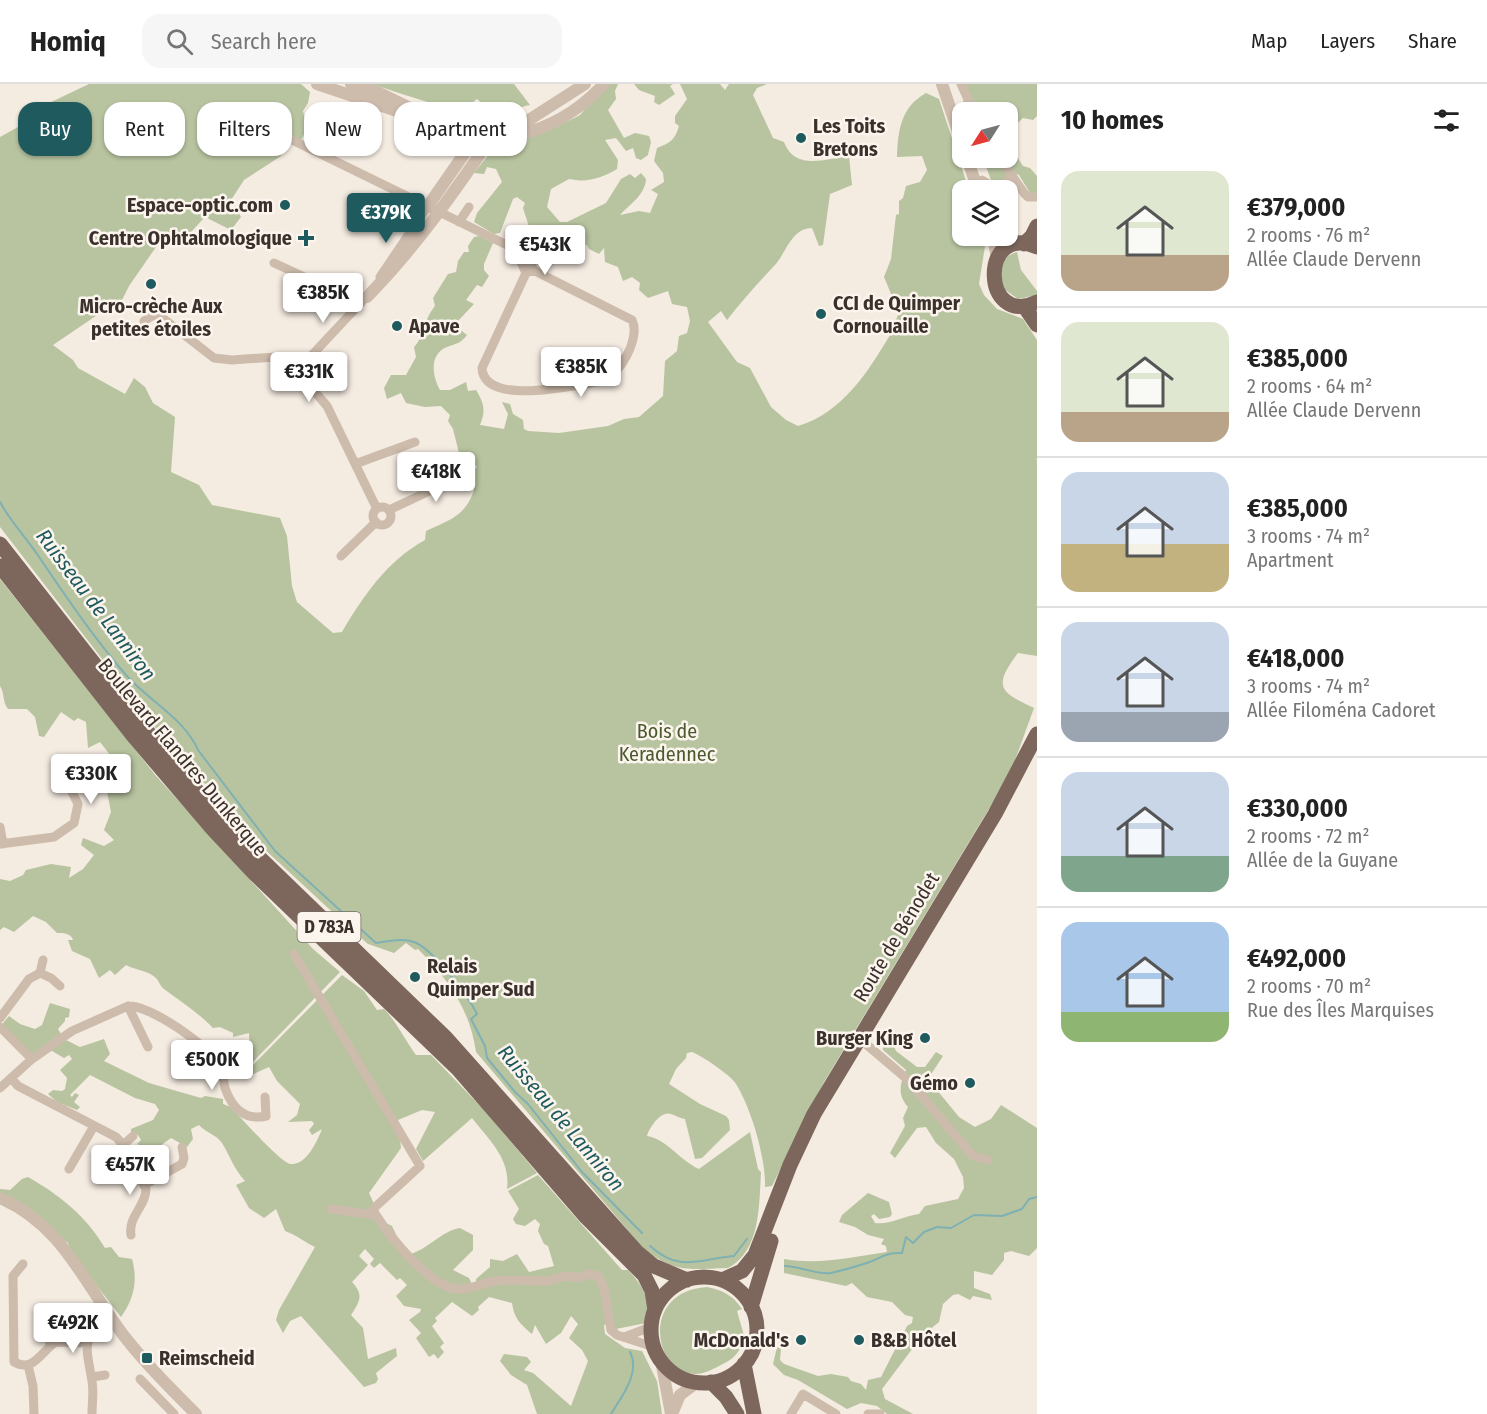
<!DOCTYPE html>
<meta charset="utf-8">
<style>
body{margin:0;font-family:"Fira Sans Condensed",sans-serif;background:#f6f6f6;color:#222;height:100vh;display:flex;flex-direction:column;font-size:22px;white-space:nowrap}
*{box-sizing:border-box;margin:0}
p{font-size:20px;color:#767676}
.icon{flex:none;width:33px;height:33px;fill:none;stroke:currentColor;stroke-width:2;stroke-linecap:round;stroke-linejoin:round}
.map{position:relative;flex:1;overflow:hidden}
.details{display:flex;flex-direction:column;background:#fff;width:450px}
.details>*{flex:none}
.banner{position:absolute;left:18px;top:18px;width:570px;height:54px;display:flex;gap:12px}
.needle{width:39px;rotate:234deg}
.buttons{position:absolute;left:952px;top:18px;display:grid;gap:12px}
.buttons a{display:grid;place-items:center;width:66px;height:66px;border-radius:12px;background:#fff;box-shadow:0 2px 4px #0004;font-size:30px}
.price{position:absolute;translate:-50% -51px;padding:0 14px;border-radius:6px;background:#fff;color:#222;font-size:20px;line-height:39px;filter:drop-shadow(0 2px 3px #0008)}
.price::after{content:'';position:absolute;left:50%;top:36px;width:18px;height:14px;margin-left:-9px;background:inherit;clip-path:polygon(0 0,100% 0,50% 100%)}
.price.selected{background:#1f5a5e;color:#fff}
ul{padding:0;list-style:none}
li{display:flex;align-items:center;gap:18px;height:150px;padding:0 24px}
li+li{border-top:2px solid #e0e0e0}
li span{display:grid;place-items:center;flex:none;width:168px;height:120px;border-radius:18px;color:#555}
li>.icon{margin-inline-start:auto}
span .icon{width:72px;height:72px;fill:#fffc;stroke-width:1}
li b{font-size:26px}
h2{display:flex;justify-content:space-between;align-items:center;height:72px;padding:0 24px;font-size:26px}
.chip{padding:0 21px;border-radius:18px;background:#fff;box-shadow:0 2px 4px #0004;font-size:21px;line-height:54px}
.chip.selected{background:#1f5a5e;color:#fff}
header{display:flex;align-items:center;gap:36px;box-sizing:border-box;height:84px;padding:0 30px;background:#fff;border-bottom:2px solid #e0e0e0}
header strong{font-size:28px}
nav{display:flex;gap:33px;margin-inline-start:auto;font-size:21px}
.search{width:420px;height:54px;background:#f6f6f6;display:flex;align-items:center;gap:15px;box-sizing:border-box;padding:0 21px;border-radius:18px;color:#767676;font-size:22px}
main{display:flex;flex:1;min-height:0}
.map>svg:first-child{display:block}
.green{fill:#b8c4a0}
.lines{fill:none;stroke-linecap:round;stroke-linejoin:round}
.stream{stroke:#7fb0b2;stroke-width:2}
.minor{stroke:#cdbbac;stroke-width:9}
.tertiary{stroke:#cdbbac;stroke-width:12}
.primary{stroke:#7d675c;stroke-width:15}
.poi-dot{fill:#1f5a5e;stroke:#fbf5ee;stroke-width:2}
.labels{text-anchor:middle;stroke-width:5;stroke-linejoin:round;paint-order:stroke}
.shield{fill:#fbf5ee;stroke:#756b66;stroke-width:1.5}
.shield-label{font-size:18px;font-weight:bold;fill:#3b302b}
.poi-label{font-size:20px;font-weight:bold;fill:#3b302b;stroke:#fbf5ee;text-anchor:start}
.park-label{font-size:20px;fill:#4a5a2e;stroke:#fbf5ee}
.street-label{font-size:20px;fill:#3b302b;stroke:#fbf5ee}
.water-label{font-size:21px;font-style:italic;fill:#1f5a5e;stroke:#fbf5ee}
</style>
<header>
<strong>Homiq</strong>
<div class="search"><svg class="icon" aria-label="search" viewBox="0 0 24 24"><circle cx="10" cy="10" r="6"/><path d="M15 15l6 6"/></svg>Search here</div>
<nav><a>Map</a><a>Layers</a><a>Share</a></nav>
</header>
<main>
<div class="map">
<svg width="1037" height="1330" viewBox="0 0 1037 1330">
<rect width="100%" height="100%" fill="#f4ebe1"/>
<path class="green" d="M89 0H301L310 8 308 19 303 27 307 45 301 56H287L281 72 244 96 231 116 241 133 231 146 205 133 191 148 156 163 129 202 119 222 109 223 53 261 73 276 78 284 125 310 134 294 145 303 153 319 175 333 171 388 199 401 212 421 280 434 287 452 292 502 297 518 333 549 342 548C364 511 387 477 425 456L426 447C449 436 465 433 474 406L468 397 477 382 461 377 453 345 448 337 450 331 441 322 425 323 406 319 401 309 387 315 384 304 391 291H406L416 273 414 263C424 254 423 236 435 222L433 214 448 190 456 188 458 177 464 168H469L468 162 474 153 479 152 493 159 484 180V186L489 192 482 203 477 201 466 216 474 220 458 237V244L467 251C460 260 457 259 447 263 429 270 432 292 440 306H450L466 298 468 307 476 306C484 319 486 327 480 341L504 345 508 330 502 318 510 320 513 330 523 336 524 345 528 347 559 349 608 342 624 335 639 333 663 312 665 277 677 267 679 252 687 249 690 237 687 223 672 220 668 207 648 214 639 206 640 199 632 193 623 197 618 183 605 178 604 164 599 170 589 165 587 161 566 154 552 157 541 151 530 159 526 157 531 149 523 124 525 119 517 113 513 115 500 149 494 150 474 138 477 129 502 98 496 85 487 83 484 90 474 89 493 65 548 47 580 31 606 0H618L615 7 616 15 608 26 624 54 635 49 649 52 651 58 648 71 641 76 636 74 633 64 626 67 616 54 605 56 618 76 617 85C602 94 587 99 569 95L551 105 547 123 560 138H567L606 119 621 95 630 90 635 94 641 89 646 95C645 111 630 120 620 131L639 127 650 129 658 110 651 106 664 98 663 89 654 77 657 64C670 59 675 56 679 42L675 39V32L687 15 680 0H720L725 6 729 0H767L757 4 753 11 773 54 784 58C795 87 825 75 849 72L852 101 830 110 823 161 819 162 812 144C791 144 786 170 774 182 757 200 742 217 727 236L721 227 708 238 737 278 750 284 771 323 786 336 798 342C842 329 868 288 890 251 894 244 895 236 899 229L884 193 891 175 896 131 899 130V117L903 114 906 102 920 98 927 86 922 72 897 73C898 46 901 23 926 9L939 15 969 106H963V152H984L986 156 979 200 984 211 997 225 1023 235 1037 256V572L1018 569C993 602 999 608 1034 624L1010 690 824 998 772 1102 765 1103C766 1074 751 1024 736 1000 732 992 701 971 692 968L687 969 686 974 676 985 669 1000 700 1020 726 1032 729 1036 730 1046 702 1074 695 1075 685 1035C679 1034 677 1032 671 1030 661 1026 649 1044 647 1052 667 1055 679 1076 699 1085L750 1048 758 1085 761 1088C759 1120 761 1167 728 1184 688 1185 676 1190 643 1164L476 968C470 925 448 895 418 865L415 866 406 859 394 869 368 860 355 849 249 751 225 724 216 705 204 699 154 642 0 443V53L18 43 24 31Z
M369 0H514L530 21C519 22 513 30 497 32L477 15C474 17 469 22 465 23 448 29 390 4 369 0Z
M634 0H673L670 2 675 10 659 21 654 18 655 12 639 6Z
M961 0H1037V32L1033 36 1023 34C1005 49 1012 66 1023 82L1030 84 1037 92V110L1030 109 1019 91 1009 87 1008 100 1003 106 992 99 983 74H1008V28H964L961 20 965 15Z
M1017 168 1021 186 1037 207V211L1018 215 1004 205C999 188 998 174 1017 168Z
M0 495 156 692 313 865 340 888 250 981 249 949 233 953V949L220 943 213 944C198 928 181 918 164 905 160 902 159 897 156 894 147 886 135 886 126 881L115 891 110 886 99 894 90 875 72 867 68 856H73C71 849 63 849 57 849L46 838 33 832 14 848 4 843 0 846V795L10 797 23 791 26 786 51 780 71 783 69 794 83 785 94 771 81 761 83 754 104 762 114 756 104 746 111 728 107 708 119 700 113 686 114 676 100 658 88 664 86 638 78 634 74 637 61 628 44 653 39 652 35 633 27 625H8C2 617 5 610 0 602Z
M342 891 364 907 377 926 384 925C396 937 405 956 416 971H431L486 1028 537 1089 507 1105C511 1075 489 1056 472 1034L423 1077 416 1065 435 1028 422 1026 398 1036 401 1064 369 1109 382 1137 392 1142 400 1159 410 1170C429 1165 441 1147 460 1144L473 1151V1166L453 1186 469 1194 472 1200 476 1199V1195L490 1183V1175L503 1177 517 1170 529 1188 554 1182 548 1162 544 1160 538 1147 540 1140 535 1135 525 1142 516 1140 513 1135 519 1125 508 1107 538 1091 622 1186H628C642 1200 653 1218 646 1239L616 1245 611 1239 604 1241 605 1250 625 1264 642 1267 657 1297 662 1330H537L527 1301 511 1291 500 1277 504 1270 527 1273 531 1278 524 1286 533 1289 571 1322 588 1277 582 1266 569 1254 578 1240 571 1232 561 1249 546 1260 535 1241 532 1250C520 1240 514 1234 512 1219L489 1213 478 1223 479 1226 472 1232 452 1218 435 1234 437 1237 432 1242 444 1259 440 1263 444 1268 438 1275 434 1270 429 1273 416 1254 421 1249 409 1236 420 1228 421 1225 404 1222 396 1212 407 1201 400 1194 397 1196 380 1179 374 1184 370 1180 374 1175 365 1165 359 1172 368 1181 352 1198C364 1211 360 1217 351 1231L363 1244 368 1275 396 1264 397 1272 376 1289 378 1295 376 1299 364 1303 301 1232 290 1237 283 1249 276 1236 279 1226 315 1163C304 1158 297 1151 285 1147L276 1125 264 1134 249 1124 236 1101 245 1097C234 1085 230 1072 222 1059 217 1051 205 1048 199 1041L191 1045 193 1055 187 1063 171 1054 153 1067 137 1060 141 1056 138 1051 131 1049V1045L153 1036 159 1026 155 1020 135 1014 90 991 70 1011 72 1013 75 1009 79 1011 74 1018 80 1023 77 1026 57 1018 48 1010 53 1006 62 1007 65 1005 67 994 60 986 72 975 69 971 64 974 52 967 32 971 4 945 3 939 9 932 20 940 35 945 42 941 50 919 70 925 69 933 65 934V937L58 945 64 955 80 963 104 955 110 970 104 977 149 999 201 1014 205 1012 223 1015V1020L231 1023C240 1033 280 1078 290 1080 307 1082 318 1055 322 1045L312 1051 309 1046 314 1040 312 1037 288 1038 297 1031 300 1020 277 997 269 983 247 993 235 995 239 989 250 984Z
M892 958 896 967 917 983H925L936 968 943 972 928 995 959 1033 975 1043 991 1035 1001 1021 1037 1044V1164L1029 1172 1011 1167 1004 1169V1176L992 1191 974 1187V1204L990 1210 992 1216 973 1212 970 1216 958 1210 953 1211 943 1220 939 1238 922 1252 882 1305 885 1315 913 1330H887L877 1322 861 1319 847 1325 798 1296 784 1291 773 1280 777 1263 781 1264 780 1276 784 1280 818 1292 831 1290 848 1293 851 1297 861 1300 866 1306 868 1296 881 1293 907 1242 912 1239 913 1233 905 1231 892 1218 867 1213 852 1199 846 1202 784 1189V1175C820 1181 852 1173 887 1168L886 1162 881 1160 884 1155 868 1151 855 1143 839 1138 842 1131 868 1109 889 1118 892 1130 890 1133 879 1135 874 1130 871 1132 875 1139C891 1141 903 1132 919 1130L925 1122 958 1115 964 1104 963 1093 954 1075 936 1059 926 1043 917 1044 895 1074 890 1069 905 1042 903 1034 908 1023C897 1010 900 1000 906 986L883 966V960Z
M28 1093C61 1112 86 1132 105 1164L111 1163 119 1173 132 1175C138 1196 134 1215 121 1233L70 1167 68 1159 0 1112V1105L10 1106 22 1095Z
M707 1203C722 1206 733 1211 742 1225L737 1227 745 1255C736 1275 731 1276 713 1285 659 1314 630 1208 707 1203Z"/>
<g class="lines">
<path class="stream" d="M0 418C10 437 25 452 37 470 65 511 93 553 126 591 148 616 185 635 198 666L275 767 376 859C388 857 403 854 414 858 433 865 468 912 477 930L471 935 485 962 487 974 515 1008 528 1020 582 1088 642 1149
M650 1162C680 1189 698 1175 734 1172L747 1155
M785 1182C800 1182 815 1191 831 1189 844 1186 854 1183 867 1179 880 1175 885 1168 902 1169L906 1153 913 1159 924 1148 937 1143 951 1144 974 1131 1002 1132 1022 1125 1029 1115 1037 1113
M611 1330C621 1313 641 1289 630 1268"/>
<path class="minor" d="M961 0 974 28
M292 56 515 165 526 189 533 186 528 168 520 171
M1000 74 1024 109 1028 113H1037
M982 96 997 105 1012 94
M459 138 469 123
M274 179 361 219
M526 189 482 284C484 324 579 300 603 297 620 291 641 253 632 236L533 186
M380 193 428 122
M144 237 152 232H160L214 274 232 276 276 273 297 287 327 322 377 425
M297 287 369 210
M355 380 415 358
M373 432a9 9 0 1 1 18 0a9 9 0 1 1-18 0Z
M389 426 440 402 442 382
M341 472 376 438
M0 743 3 760
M0 760 54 753 74 739 78 720 58 680
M294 870 420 1082 373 1125 376 1131
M40 889 51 894 60 902
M128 922C150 921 209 962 220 981 224 988 223 996 225 1004 232 1024 245 1037 266 1032L265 1013
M0 934 29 895 40 889 43 876
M0 943 32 975 11 994
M867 961 907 995 973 1072 988 1076
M32 975 72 947 128 922 148 963
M0 1004 11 994 18 1002 116 1053 123 1061 146 1105C146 1122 128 1132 131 1151
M123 1061 133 1052
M69 1085 94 1042
M144 1101 182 1080 184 1074 182 1063
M331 1125 376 1131C390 1153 428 1200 455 1205 467 1207 483 1199 495 1197 512 1195 529 1197 546 1197 556 1196 567 1189 577 1194L588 1190 598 1192 604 1204 611 1246 617 1251 654 1263
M23 1180 13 1192 14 1278C34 1289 41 1267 56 1258L88 1259
M49 1225 50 1262
M624 1253 651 1243
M28 1281 33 1302 34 1330
M92 1293 105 1291
M140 1295 174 1330
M92 1330C92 1319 94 1308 92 1297 87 1265 79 1254 110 1231
M791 1330 803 1310 836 1330
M868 1330H880"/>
<path class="tertiary" d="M317 0 456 47 464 53
M351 0 377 8 410 24
M942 0 963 62
M433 31 467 39
M463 48a13 13 0 1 1 26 0a13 13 0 1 1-26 0Z
M488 43 500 45 521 41 585 0
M485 57C496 54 508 54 518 51 552 43 580 26 604 0
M967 74 978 106
M428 122 471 60
M993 152 997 175
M1003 152 1017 161
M367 213C410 169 445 121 480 70L481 60
M0 1114C63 1141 85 1201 124 1252 146 1280 171 1305 196 1330
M661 1276 671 1330
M672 1330 680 1311 696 1299"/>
<path class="primary" d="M1024 160 1032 152 1037 142
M1037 163C979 137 981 245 1037 218
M1024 222 1037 241
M0 460 169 675 234 749 446 954 637 1168 654 1182 687 1196
M0 482 135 654 210 742 254 789 458 985 586 1133 644 1191 652 1207 655 1226
M651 1246a53 53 0 1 1 106 0a53 53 0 1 1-106 0Z
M722 1196 742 1187 755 1171 790 1081 814 1030 995 730 1037 650
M751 1223 771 1157
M744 1280 754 1330
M711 1298 726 1313 737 1330"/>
</g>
<g class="poi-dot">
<circle cx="801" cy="54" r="6"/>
<circle cx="285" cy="121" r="6"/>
<path d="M303 145h6v6h6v6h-6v6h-6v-6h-6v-6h6z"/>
<circle cx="151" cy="200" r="6"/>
<circle cx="821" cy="230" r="6"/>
<circle cx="397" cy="242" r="6"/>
<circle cx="415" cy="893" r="6"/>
<circle cx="925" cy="954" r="6"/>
<circle cx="970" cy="999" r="6"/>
<circle cx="801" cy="1256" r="6"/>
<circle cx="859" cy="1256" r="6"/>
<rect x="141" y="1268" width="12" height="12" rx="3"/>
</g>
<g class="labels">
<rect class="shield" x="297.5" y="828" width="63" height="30" rx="4.5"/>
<g class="shield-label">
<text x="329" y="849">D 783A</text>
</g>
<g class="poi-label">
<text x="813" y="49">Les Toits<tspan x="813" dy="23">Bretons</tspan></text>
<text x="273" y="128" text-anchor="end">Espace-optic.com</text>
<text x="292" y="161" text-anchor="end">Centre Ophtalmologique</text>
<text x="833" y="226">CCI de Quimper<tspan x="833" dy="23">Cornouaille</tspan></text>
<text x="151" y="229" text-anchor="middle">Micro-crèche Aux<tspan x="151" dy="23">petites étoiles</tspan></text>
<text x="409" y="249">Apave</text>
<text x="427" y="889">Relais<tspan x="427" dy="23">Quimper Sud</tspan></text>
<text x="913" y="961" text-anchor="end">Burger King</text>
<text x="958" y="1006" text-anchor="end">Gémo</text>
<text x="789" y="1263" text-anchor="end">McDonald's</text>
<text x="871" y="1263">B&amp;B Hôtel</text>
<text x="159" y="1281">Reimscheid</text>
</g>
<g class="park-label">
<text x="667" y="654">Bois de<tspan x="667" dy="23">Keradennec</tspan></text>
</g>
<g class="street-label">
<text transform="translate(183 673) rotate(50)" y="7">Boulevard Flandres Dunkerque</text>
<text transform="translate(896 853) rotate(-59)" y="7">Route de Bénodet</text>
</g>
<g class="water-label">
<text transform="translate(96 521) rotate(53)" y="7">Ruisseau de Lanniron</text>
<text transform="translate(561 1034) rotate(50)" y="7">Ruisseau de Lanniron</text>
</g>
</g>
</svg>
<div class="buttons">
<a><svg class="needle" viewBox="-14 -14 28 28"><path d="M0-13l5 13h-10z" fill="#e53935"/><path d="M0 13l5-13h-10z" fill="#767676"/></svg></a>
<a><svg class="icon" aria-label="layers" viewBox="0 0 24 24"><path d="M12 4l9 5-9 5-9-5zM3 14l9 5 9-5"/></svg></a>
</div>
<b class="price selected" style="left:386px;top:160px">€379K</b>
<b class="price" style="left:545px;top:192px">€543K</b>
<b class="price" style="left:323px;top:240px">€385K</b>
<b class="price" style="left:581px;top:314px">€385K</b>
<b class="price" style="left:309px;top:319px">€331K</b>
<b class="price" style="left:436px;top:419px">€418K</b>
<b class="price" style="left:91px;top:721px">€330K</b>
<b class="price" style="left:212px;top:1007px">€500K</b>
<b class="price" style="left:130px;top:1112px">€457K</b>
<b class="price" style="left:73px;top:1270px">€492K</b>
<div class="banner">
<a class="chip selected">Buy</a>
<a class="chip">Rent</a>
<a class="chip">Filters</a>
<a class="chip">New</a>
<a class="chip">Apartment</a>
</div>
</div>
<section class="details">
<h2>10 homes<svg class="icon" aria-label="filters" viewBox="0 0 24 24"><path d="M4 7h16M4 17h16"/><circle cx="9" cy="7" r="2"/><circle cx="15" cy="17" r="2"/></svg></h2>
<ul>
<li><span style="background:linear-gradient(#dfe7d0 70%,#b9a48a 0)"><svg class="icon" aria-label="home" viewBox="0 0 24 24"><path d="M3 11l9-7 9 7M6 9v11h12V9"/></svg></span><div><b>€379,000</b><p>2 rooms · 76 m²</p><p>Allée Claude Dervenn</p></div></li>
<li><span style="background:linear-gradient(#dfe7d0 75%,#b9a48a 0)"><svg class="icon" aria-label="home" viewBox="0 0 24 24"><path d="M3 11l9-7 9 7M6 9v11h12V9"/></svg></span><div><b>€385,000</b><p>2 rooms · 64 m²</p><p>Allée Claude Dervenn</p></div></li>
<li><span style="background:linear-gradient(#c9d6e8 60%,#c2b280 0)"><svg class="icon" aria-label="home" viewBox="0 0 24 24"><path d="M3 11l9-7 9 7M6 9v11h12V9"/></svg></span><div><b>€385,000</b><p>3 rooms · 74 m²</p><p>Apartment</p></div></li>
<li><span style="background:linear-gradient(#c9d6e8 75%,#9aa5b1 0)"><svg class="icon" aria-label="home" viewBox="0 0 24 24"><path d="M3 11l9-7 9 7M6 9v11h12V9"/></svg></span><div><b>€418,000</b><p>3 rooms · 74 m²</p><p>Allée Filoména Cadoret</p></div></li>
<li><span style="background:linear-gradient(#c9d6e8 70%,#7fa58c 0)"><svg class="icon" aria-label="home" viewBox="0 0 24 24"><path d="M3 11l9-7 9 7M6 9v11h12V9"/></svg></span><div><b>€330,000</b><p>2 rooms · 72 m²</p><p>Allée de la Guyane</p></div></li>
<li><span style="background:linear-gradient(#a9c7e8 75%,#8fb573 0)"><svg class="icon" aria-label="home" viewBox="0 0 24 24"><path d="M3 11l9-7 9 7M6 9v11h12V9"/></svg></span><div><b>€492,000</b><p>2 rooms · 70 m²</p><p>Rue des Îles Marquises</p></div></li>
</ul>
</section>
</main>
